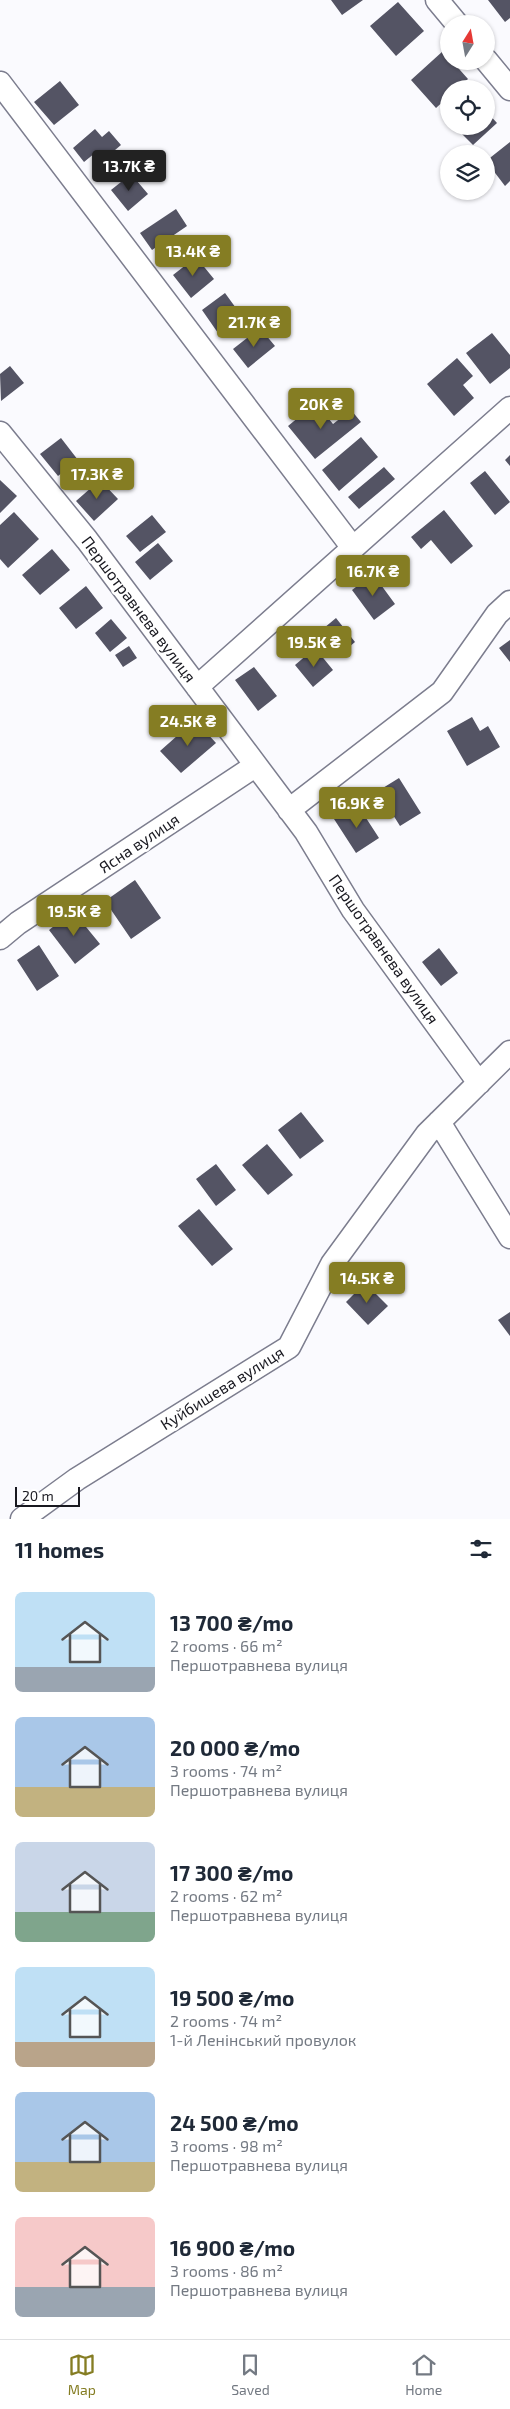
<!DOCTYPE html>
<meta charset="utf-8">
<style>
body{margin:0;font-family:"Exo 2",sans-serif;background:#f6f6f7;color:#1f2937;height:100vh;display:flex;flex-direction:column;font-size:19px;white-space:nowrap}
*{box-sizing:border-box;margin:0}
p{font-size:16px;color:#747a83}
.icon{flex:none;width:28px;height:28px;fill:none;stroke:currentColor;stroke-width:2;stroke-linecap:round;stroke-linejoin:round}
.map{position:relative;height:1519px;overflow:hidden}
.side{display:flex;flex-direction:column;background:#fff;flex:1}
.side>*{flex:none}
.needle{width:32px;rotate:11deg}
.fabs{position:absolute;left:440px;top:15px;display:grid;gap:10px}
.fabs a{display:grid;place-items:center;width:55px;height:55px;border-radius:50%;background:#fff;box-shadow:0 1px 4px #0004;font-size:25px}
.scale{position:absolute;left:15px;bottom:12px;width:65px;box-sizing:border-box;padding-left:5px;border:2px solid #191920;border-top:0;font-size:14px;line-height:18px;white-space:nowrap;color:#191920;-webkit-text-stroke:4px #fff;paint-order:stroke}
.price{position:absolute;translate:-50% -42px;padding:0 11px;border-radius:5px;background:#857d23;color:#fff;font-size:16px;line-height:32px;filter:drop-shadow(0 1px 2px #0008)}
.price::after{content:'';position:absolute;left:50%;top:30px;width:15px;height:11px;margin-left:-8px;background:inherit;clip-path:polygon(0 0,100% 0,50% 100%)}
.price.active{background:#222;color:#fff}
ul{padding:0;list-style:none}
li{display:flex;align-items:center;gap:15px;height:125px;padding:0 15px}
li span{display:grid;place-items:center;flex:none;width:140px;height:100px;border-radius:8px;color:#555}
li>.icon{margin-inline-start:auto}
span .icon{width:60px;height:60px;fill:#fffc;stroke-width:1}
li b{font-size:21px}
h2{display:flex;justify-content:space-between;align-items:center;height:60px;padding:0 15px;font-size:21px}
.tabs{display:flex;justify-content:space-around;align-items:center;height:70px;border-top:1px solid #e0e1e3;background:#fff;font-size:14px;color:#747a83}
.tabs a{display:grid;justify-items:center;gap:2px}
.tabs .active{color:#857d23}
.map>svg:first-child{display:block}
.building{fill:#545464}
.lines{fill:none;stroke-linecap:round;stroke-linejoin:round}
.minor-casing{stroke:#7c7d8e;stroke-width:25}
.minor{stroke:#fff;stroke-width:22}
.labels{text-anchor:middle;stroke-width:5;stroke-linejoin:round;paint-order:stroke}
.street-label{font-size:16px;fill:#191920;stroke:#fff}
</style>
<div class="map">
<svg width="510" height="1519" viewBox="0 0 510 1519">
<rect width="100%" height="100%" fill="#fafafe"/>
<path class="building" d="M331 0H363L342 15Z
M488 0H510V18L505 22Z
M398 2 424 31 396 56 370 26Z
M443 51 449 61H452L468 79 457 89H449V96L436 108 411 80Z
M60 81 79 105 54 125 34 102Z
M486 111 497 123 473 145 454 126H486Z
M95 129 102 137 109 131 121 145 102 161 95 153 84 162 73 148Z
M510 142V181L505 186 486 161Z
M131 174 148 194 128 211 111 190Z
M176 209 187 226 152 250 140 233Z
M196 257 214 279 191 298 173 275Z
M225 293 241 315 218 333 202 310Z
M260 328 275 346 248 368 233 349Z
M492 333 510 355V368L490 384 466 353Z
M457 358 473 376 463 385 474 398 454 416 427 384Z
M10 366 24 383 1 401 0 374Z
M316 403 333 424 351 410 361 422 315 459 288 426Z
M361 437 378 457 339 491 322 470Z
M61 438 78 460 58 476 40 454Z
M510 455V466L505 460Z
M384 467 395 479 359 509 348 497Z
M485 471 510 502 495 515 470 483Z
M0 480 17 496 0 513Z
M100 480 118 499 94 521 76 501Z
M444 510 473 546 451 564 431 540 421 549 411 537Z
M14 512 39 539 8 568 0 559V525Z
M152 515 166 532 140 552 126 536Z
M158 543 173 561 150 580 135 562Z
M52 549 70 570 40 595 22 575Z
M373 574 395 604 374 620 352 590Z
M86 586 103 608 76 629 59 608Z
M336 618 355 642 343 652 324 628Z
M111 619 127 638 110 652 95 633Z
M510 640V662L499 648Z
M129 646 137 658 123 667 115 655Z
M315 648 333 670 313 687 295 665Z
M254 667 277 696 258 711 235 680Z
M472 717 480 731 488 726 500 747 467 766 447 731Z
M195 720 216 743 181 773 160 751Z
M399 778 421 813 400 826 378 791Z
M357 804 379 838 356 853 334 819Z
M135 880 161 918 131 939 105 901Z
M73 911 100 944 75 964 49 930Z
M39 945 59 976 37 991 17 960Z
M439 948 458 973 441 986 422 962Z
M301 1112 324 1141 300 1159 278 1130Z
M267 1144 293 1175 268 1195 242 1165Z
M216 1164 236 1190 216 1206 196 1179Z
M199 1209 233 1249 212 1266 178 1226Z
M365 1283 388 1306 368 1325 346 1302Z
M510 1312V1336L498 1320Z"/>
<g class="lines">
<g class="minor-casing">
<path id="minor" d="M437 0 457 24
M486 60 510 89
M0 83 353 548
M0 433 87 540 306 832 353 910 479 1083
M197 687 510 408
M289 810 442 692 497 614 510 602
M0 938 18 923 255 766
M439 1122 510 1237
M22 1519 77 1479 289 1347 332 1264 427 1134 510 1052"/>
</g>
<use href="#minor" class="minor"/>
</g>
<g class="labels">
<g class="street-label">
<text transform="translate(139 609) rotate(53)" y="6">Першотравнева вулиця</text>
<text transform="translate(139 843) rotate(-34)" y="6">Ясна вулиця</text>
<text transform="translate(384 949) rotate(55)" y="6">Першотравнева вулиця</text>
<text transform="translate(222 1388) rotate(-32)" y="6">Куйбишева вулиця</text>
</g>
</g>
</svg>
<div class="fabs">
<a><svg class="needle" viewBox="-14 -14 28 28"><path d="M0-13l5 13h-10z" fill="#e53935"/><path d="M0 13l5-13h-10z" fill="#747a83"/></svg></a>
<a><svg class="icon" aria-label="locate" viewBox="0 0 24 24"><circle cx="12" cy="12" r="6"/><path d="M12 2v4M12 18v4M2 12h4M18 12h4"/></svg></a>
<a><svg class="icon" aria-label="layers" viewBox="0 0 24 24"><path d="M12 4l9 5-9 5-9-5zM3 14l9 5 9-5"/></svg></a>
</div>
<div class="scale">20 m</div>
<b class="price active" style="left:129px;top:192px">13.7K ₴</b>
<b class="price" style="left:193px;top:277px">13.4K ₴</b>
<b class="price" style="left:254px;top:348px">21.7K ₴</b>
<b class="price" style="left:321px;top:430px">20K ₴</b>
<b class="price" style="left:97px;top:500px">17.3K ₴</b>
<b class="price" style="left:373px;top:597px">16.7K ₴</b>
<b class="price" style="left:314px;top:668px">19.5K ₴</b>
<b class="price" style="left:188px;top:747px">24.5K ₴</b>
<b class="price" style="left:357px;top:829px">16.9K ₴</b>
<b class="price" style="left:74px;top:937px">19.5K ₴</b>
<b class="price" style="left:367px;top:1304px">14.5K ₴</b>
</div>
<section class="side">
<h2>11 homes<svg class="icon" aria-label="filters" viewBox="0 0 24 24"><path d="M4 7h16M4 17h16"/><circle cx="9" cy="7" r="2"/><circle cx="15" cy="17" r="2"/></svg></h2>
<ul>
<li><span style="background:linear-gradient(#bfe0f5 75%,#9aa5b1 0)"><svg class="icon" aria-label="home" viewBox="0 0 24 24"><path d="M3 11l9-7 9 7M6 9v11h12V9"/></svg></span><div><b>13 700 ₴/mo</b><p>2 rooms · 66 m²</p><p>Першотравнева вулиця</p></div></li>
<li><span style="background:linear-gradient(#a9c7e8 70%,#c2b280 0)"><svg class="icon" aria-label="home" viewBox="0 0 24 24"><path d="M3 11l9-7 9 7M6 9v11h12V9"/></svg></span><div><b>20 000 ₴/mo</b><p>3 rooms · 74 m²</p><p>Першотравнева вулиця</p></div></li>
<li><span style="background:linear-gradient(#c9d6e8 70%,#7fa58c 0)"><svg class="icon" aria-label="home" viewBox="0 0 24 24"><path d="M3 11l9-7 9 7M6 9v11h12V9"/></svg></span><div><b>17 300 ₴/mo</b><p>2 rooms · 62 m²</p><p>Першотравнева вулиця</p></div></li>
<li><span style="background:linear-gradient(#bfe0f5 75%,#b9a48a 0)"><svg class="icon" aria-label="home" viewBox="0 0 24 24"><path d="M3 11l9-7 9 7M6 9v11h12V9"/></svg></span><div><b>19 500 ₴/mo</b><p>2 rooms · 74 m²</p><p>1-й Ленінський провулок</p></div></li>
<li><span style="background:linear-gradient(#a9c7e8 70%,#c2b280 0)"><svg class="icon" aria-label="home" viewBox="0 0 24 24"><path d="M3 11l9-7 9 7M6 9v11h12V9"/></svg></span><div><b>24 500 ₴/mo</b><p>3 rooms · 98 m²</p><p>Першотравнева вулиця</p></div></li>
<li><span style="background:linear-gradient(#f6c9c9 70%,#9aa5b1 0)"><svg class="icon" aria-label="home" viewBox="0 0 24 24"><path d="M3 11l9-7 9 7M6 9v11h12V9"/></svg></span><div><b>16 900 ₴/mo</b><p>3 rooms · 86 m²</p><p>Першотравнева вулиця</p></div></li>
</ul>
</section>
<nav class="tabs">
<a class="active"><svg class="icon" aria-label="map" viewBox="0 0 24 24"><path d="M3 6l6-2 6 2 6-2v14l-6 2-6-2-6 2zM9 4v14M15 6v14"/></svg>Map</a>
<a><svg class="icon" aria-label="saved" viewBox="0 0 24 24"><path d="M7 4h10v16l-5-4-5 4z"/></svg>Saved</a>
<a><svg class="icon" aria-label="home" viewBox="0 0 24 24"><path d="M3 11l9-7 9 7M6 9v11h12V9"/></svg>Home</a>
</nav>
